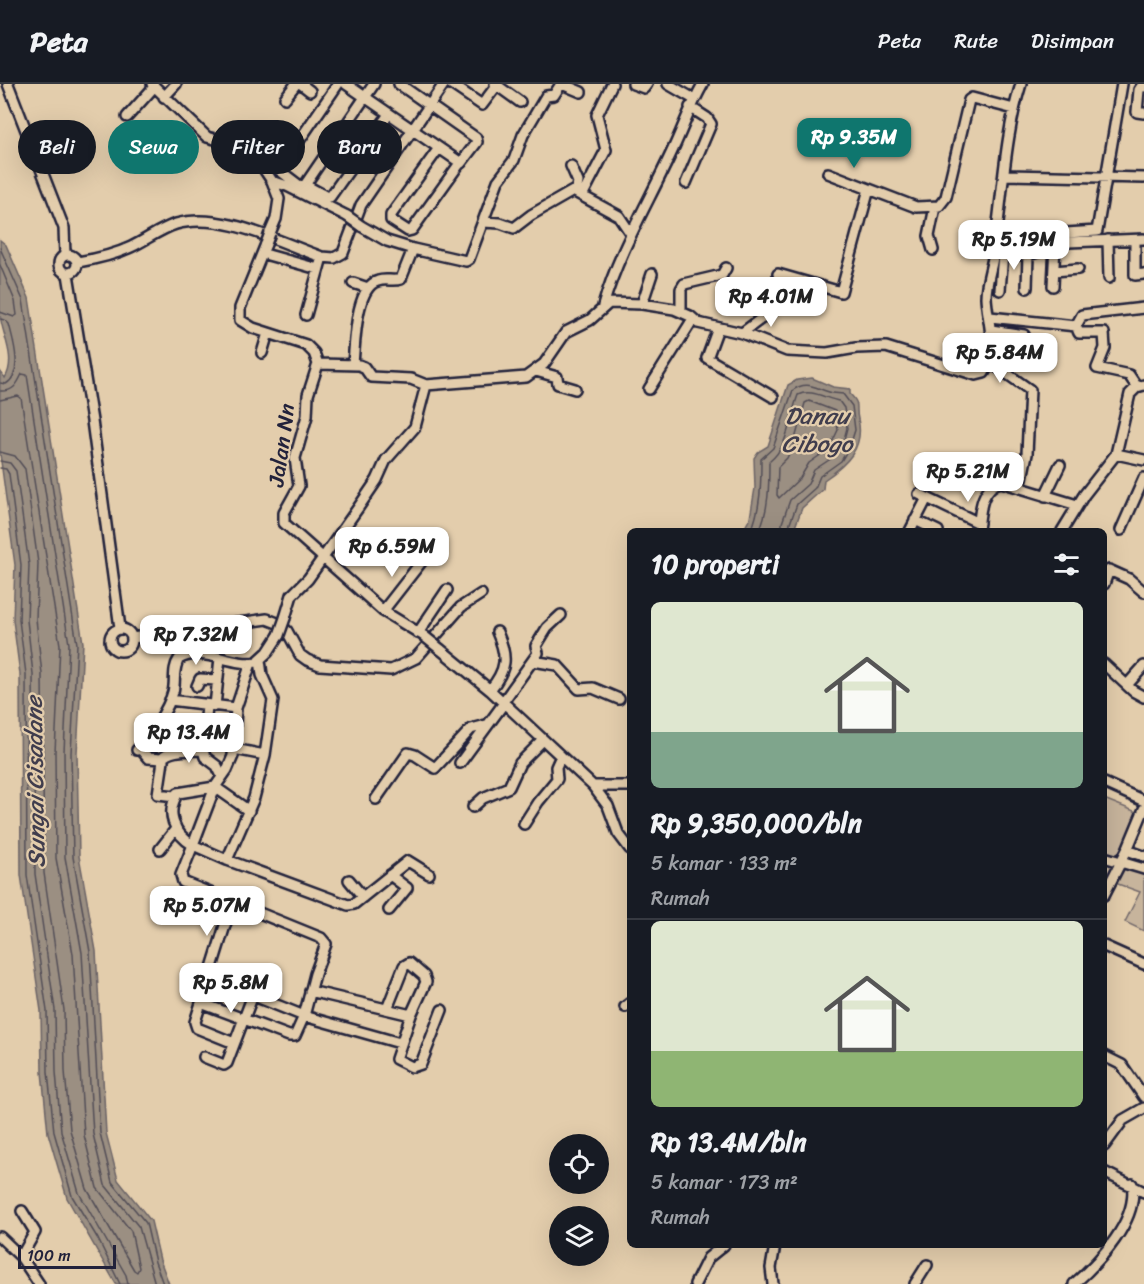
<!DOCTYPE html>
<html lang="id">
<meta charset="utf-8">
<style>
body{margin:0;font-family:Sriracha,sans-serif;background:#20242c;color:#f1f3f6;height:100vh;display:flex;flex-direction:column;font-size:22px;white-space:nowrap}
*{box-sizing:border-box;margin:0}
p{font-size:20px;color:#9ea1a6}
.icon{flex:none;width:33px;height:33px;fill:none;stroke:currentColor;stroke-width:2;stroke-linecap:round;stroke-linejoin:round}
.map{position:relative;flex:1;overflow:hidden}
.sheet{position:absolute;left:627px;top:444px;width:480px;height:720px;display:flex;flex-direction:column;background:#171b24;border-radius:9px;box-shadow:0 6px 24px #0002}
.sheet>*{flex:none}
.top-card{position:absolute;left:18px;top:36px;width:519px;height:54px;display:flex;gap:12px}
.buttons{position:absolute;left:549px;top:1050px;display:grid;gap:12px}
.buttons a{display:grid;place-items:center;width:60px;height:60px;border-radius:50%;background:#171b24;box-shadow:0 6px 24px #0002;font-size:30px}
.scale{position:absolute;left:18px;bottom:15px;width:98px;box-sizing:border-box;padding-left:6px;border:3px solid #22223b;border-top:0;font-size:16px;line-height:21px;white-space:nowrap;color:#22223b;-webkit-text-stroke:4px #e3cdac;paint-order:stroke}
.price{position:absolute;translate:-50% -51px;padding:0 14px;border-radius:12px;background:#fff;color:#222;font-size:20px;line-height:39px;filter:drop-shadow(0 2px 3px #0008)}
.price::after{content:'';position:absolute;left:50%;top:36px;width:18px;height:14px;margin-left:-9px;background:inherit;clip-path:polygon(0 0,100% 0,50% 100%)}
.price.current{background:#0f766e;color:#fff}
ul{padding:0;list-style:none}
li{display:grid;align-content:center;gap:12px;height:318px;padding:0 24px}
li+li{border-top:2px solid #363941}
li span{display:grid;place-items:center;height:186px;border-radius:9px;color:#555}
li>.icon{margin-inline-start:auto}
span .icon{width:108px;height:108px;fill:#fffc;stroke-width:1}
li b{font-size:26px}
h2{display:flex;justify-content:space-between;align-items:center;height:72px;padding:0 24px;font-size:26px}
.tag{padding:0 21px;border-radius:27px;background:#171b24;box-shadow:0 6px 24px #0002;font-size:21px;line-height:54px}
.tag.current{background:#0f766e;color:#fff}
header{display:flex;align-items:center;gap:36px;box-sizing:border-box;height:84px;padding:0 30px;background:#171b24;border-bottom:2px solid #363941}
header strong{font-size:28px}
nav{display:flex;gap:33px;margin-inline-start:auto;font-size:21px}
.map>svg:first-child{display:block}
.green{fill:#c7b49c;stroke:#746b6c;stroke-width:1.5}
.water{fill:#9b8f82;stroke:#6b6366;stroke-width:1.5}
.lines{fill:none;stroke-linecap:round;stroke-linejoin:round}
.shore{stroke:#524e57;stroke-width:1.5}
.minor-casing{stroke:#22223b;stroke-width:14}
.minor{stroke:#e3cdac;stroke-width:9}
.minor-bridge-casing{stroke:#22223b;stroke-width:14;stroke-linecap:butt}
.minor-bridge{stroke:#e3cdac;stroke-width:9}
.labels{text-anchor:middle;stroke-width:4.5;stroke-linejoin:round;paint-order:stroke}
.street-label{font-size:22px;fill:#22223b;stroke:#e3cdac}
.water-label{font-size:24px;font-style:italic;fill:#403d4d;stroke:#e3cdac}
</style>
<header>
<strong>Peta</strong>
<nav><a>Peta</a><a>Rute</a><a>Disimpan</a></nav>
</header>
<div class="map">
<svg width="1144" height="1200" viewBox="0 0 1144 1200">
<rect width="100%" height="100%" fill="#e3cdac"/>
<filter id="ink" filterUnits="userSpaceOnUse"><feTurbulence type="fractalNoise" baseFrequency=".0167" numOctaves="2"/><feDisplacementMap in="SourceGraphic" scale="12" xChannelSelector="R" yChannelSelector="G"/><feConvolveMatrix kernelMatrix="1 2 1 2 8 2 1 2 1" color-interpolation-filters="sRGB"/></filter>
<g filter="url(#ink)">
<path class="green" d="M1104 715 1144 731V737L1131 769 1144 776V847L1125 838 1140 808 1104 795Z"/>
<path class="water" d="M0 156 6 161 29 214 83 559 77 669 79 772 96 867 106 1049 118 1096 151 1137 160 1176 169 1200H116L67 1114 48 1049 42 988 41 927 21 791 20 590 13 536 15 481 0 370V287L5 294C17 274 2 251 0 231 0 206 0 181 0 156Z
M812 294 833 303 850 305V310C861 321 855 322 858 335 865 364 846 381 824 396L823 405 802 424 795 443 797 447H743L750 434 755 404 754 374 758 368 768 362 788 301 797 296Z"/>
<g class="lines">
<path class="shore" d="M0 164 23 216 77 560 71 669 73 773 90 868 100 1049 112 1098 146 1139 155 1178 163 1200
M0 181 15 217 17 231 14 233 0 228
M0 235 5 236 9 240C13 256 24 289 6 300L0 299
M0 307C13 308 17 301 22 290L27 291 69 560 64 668 65 773 82 869 93 1050 105 1101 139 1143 155 1200
M0 316 18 312 21 314 60 561 55 668 56 774 73 870 84 1051 97 1104 131 1147 139 1184 137 1188 134 1186 87 1105 70 1046 65 987 64 926 44 789 42 590 36 535 38 479 25 385 15 372 0 368
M809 317 835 327 838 346 829 365 809 379 800 394 779 414 777 411 778 383 787 374 794 359 805 319Z
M0 377 10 379 16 387 29 481 27 536 33 590 35 790 55 926 56 988 61 1047 79 1109 126 1191 128 1200
M0 384 6 385 9 390 21 481 19 536 26 590 27 791 47 927 48 988 54 1048 72 1112 98 1155 120 1200
M751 447C761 424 761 399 761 375L773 364 793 306C807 296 815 304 829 308 834 310 839 309 843 310L852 322 855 346 850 362 841 377 820 392 815 404 797 420 789 442 790 447
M759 447C769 426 769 401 769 378 789 362 789 335 798 311 811 304 826 315 839 317L844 324 847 344 843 359 835 372 814 386 808 400 790 416 782 439V447"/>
<g class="minor-casing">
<path id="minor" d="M8 0 64 144 65 171
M152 0 207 53 245 63 260 79 272 97 279 115 276 135 270 149
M301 0 310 7
M338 0 279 86 300 102 305 101 374 0
M346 0 461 79 477 58 476 54 399 0
M451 0 482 21 497 1
M495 0 520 18
M562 0 581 8
M633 0 644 4 647 0
M668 0 694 15
M1144 3H1141L1139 6 1137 28 1144 29
M164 13 176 0
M285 14 296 0
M127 33 154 3
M439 64 391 131V136L408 147 412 146 460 79
M571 82 578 98 576 108
M828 89 869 105
M1005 91 1144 94
M272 97 287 102 347 132
M686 99 711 40 707 34 690 23
M305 101 327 113H330L389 30
M582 112 606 66 597 31 612 0
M483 138 500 139 514 144 531 131 573 107 619 132 631 150
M361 142 387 157 413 165
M996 149 1035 151 1097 147 1122 0
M1108 156 1109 194
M1135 157V191L1144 190
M266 160 240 224V236L253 244 306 261 314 269 318 280 308 311 307 332 295 374 299 402 284 429V439L383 527 424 552
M973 162 994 167
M933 166 929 152 935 123
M59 180a9 9 0 1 1 18 0a9 9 0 1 1-18 0Z
M268 171 318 185
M78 178C96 175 114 171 131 163 146 156 160 145 176 140 221 127 279 158 322 173L334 174 343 169 361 121 444 0
M1054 187 1078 185
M68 190 92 337 120 544
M778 190 841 208 869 105 916 123 939 122 946 113 969 16 972 14 1014 25
M353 199 368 204
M1053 202 1055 161
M1027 204 1028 171
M1000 206 1003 170 1028 171 1068 158 1144 155
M642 220 652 190
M603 222C619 166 650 116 674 63 684 41 691 21 703 0
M681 227V205L684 200 722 191 726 184
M306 231 322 173
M990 233 1076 242 1082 231 1144 224
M1076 242 1079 249H1104L1105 264 1097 284 1129 291 1137 303
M718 244 707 274 773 313
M991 246 1024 251
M742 249 766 231 779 218
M262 269 268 249
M989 277 1030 306 1027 370 1020 404
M318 280 359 281 364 283 371 293 411 295 426 301
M353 280C355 261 355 203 378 197 386 194 393 198 401 195L413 165 466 177 469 175 498 97 514 76 523 51 546 12 554 11 561 0
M536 287 557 293 558 300 575 305
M649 305 693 235
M1116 370 1144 376
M919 410 979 439
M1045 412 1060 381
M915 436 938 447
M1121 446 1144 394
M910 447 927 414
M978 447C980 429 980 403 1001 398L1077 421
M1062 447 1084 411 1116 370 1130 310 1137 303 1144 301
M1104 500 1109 486 1129 495 1144 508
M383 527 422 477
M285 534 292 511 308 495 358 424 377 396 386 376 415 343 426 301 526 293 544 280 566 248 590 236 609 219 642 220 674 225 690 232 698 239 742 249 787 267 827 269 856 264 886 263 976 291 984 289C999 267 987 236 986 213 986 197 992 183 994 168 1003 112 1004 54 1021 0
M110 556a11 11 0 1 1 22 0a11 11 0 1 1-22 0Z
M418 549 447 506
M132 554 267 535 280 540 287 547 300 571 307 576 320 581 391 586 416 574 461 523 481 510
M440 565 490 606 593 702 608 722 618 749 630 765
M260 576 262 591 273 616 265 671 254 714 227 776 348 821 354 820 408 777 429 790
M533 577 557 581 579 605 593 604 619 615
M1104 580 1133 607 1144 613
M1127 601 1144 582
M197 602 200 595 216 596
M490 606C507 585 508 573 497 548
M170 616 236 624
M503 618 538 569 536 562 547 544 561 531
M207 622 203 666 205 673 217 682 222 692
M215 622 220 574
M143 660V668L148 674 162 675 163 677 158 710 175 712
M234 665 265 671
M137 666C149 655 169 624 173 608 176 597 172 585 179 575 202 561 232 583 257 578L268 568 279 551
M162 675C170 664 190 667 203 666
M460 679 504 619
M1104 699 1144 717
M593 702H630
M376 715 408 669 415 671 435 684 471 645 486 641
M473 723 483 714 509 703 520 679 543 656
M524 740 538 718 557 695 556 683 561 672
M160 765 175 746
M1127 766 1144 772
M1104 773 1144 785
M227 776 193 761 215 703 227 686 233 672 236 624 251 579
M349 796 363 813
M1104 811 1127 766 1144 725
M389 826 407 804 390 791
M1104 862 1144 880
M209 894 304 932 400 959
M310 907 411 931
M201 919 232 819
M625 923 630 919
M387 925 404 882 409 879 424 892 426 898 411 931 396 975 412 983 421 980 442 926
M234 959 197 944 195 938 201 919 289 952H295L304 932 315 890 326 860 321 854 183 798 181 791 193 761C174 750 165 729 178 709L215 703 249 727
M1104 972 1122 981 1144 1013
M204 973 224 981 227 979 253 911
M1104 1062 1123 1036 1144 1024
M1104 1088 1144 1108
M0 1153 21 1173 39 1200
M21 1173 35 1148 22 1127
M695 1200 708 1174 724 1161
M773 1200 771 1184 775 1161
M915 1200 927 1181
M1074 1200C1099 1178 1139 1136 1132 1100"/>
</g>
<use href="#minor" class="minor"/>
<g class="minor-bridge-casing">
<path id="minor-bridge" d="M347 132 361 142
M266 160 270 149
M279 551 285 534
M424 552 440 565"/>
</g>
<use href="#minor-bridge" class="minor-bridge"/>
</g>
</g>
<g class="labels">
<g class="street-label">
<text transform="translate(281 361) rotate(-82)" y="8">Jalan Nn</text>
</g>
<g class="water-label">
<text x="817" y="340">Danau<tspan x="817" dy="28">Cibogo</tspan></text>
<text transform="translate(35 698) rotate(-91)" y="8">Sungai Cisadane</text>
</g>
</g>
</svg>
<div class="buttons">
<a><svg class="icon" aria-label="locate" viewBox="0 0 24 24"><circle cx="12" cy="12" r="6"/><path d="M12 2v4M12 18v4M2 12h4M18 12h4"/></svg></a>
<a><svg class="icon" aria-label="layers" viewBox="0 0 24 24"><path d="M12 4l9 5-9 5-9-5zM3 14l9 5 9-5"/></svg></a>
</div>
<div class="scale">100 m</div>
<b class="price current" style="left:854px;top:85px">Rp 9.35M</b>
<b class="price" style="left:1014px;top:187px">Rp 5.19M</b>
<b class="price" style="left:771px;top:244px">Rp 4.01M</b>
<b class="price" style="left:1000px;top:300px">Rp 5.84M</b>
<b class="price" style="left:968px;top:419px">Rp 5.21M</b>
<b class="price" style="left:392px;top:494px">Rp 6.59M</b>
<b class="price" style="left:196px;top:582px">Rp 7.32M</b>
<b class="price" style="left:189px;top:680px">Rp 13.4M</b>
<b class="price" style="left:207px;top:853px">Rp 5.07M</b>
<b class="price" style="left:231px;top:930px">Rp 5.8M</b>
<div class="top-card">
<a class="tag">Beli</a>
<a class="tag current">Sewa</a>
<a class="tag">Filter</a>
<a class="tag">Baru</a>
</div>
<section class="sheet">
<h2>10 properti<svg class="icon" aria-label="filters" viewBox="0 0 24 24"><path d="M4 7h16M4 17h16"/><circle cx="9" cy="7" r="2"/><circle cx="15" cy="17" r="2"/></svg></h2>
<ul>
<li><span style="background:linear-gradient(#dfe7d0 70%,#7fa58c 0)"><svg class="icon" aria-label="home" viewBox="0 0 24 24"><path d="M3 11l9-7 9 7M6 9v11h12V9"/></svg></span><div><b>Rp 9,350,000/bln</b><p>5 kamar · 133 m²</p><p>Rumah</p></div></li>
<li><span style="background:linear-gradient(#dfe7d0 70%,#8fb573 0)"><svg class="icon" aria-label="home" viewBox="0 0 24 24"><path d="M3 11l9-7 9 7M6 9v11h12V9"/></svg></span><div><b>Rp 13.4M/bln</b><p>5 kamar · 173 m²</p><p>Rumah</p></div></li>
</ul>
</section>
</div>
